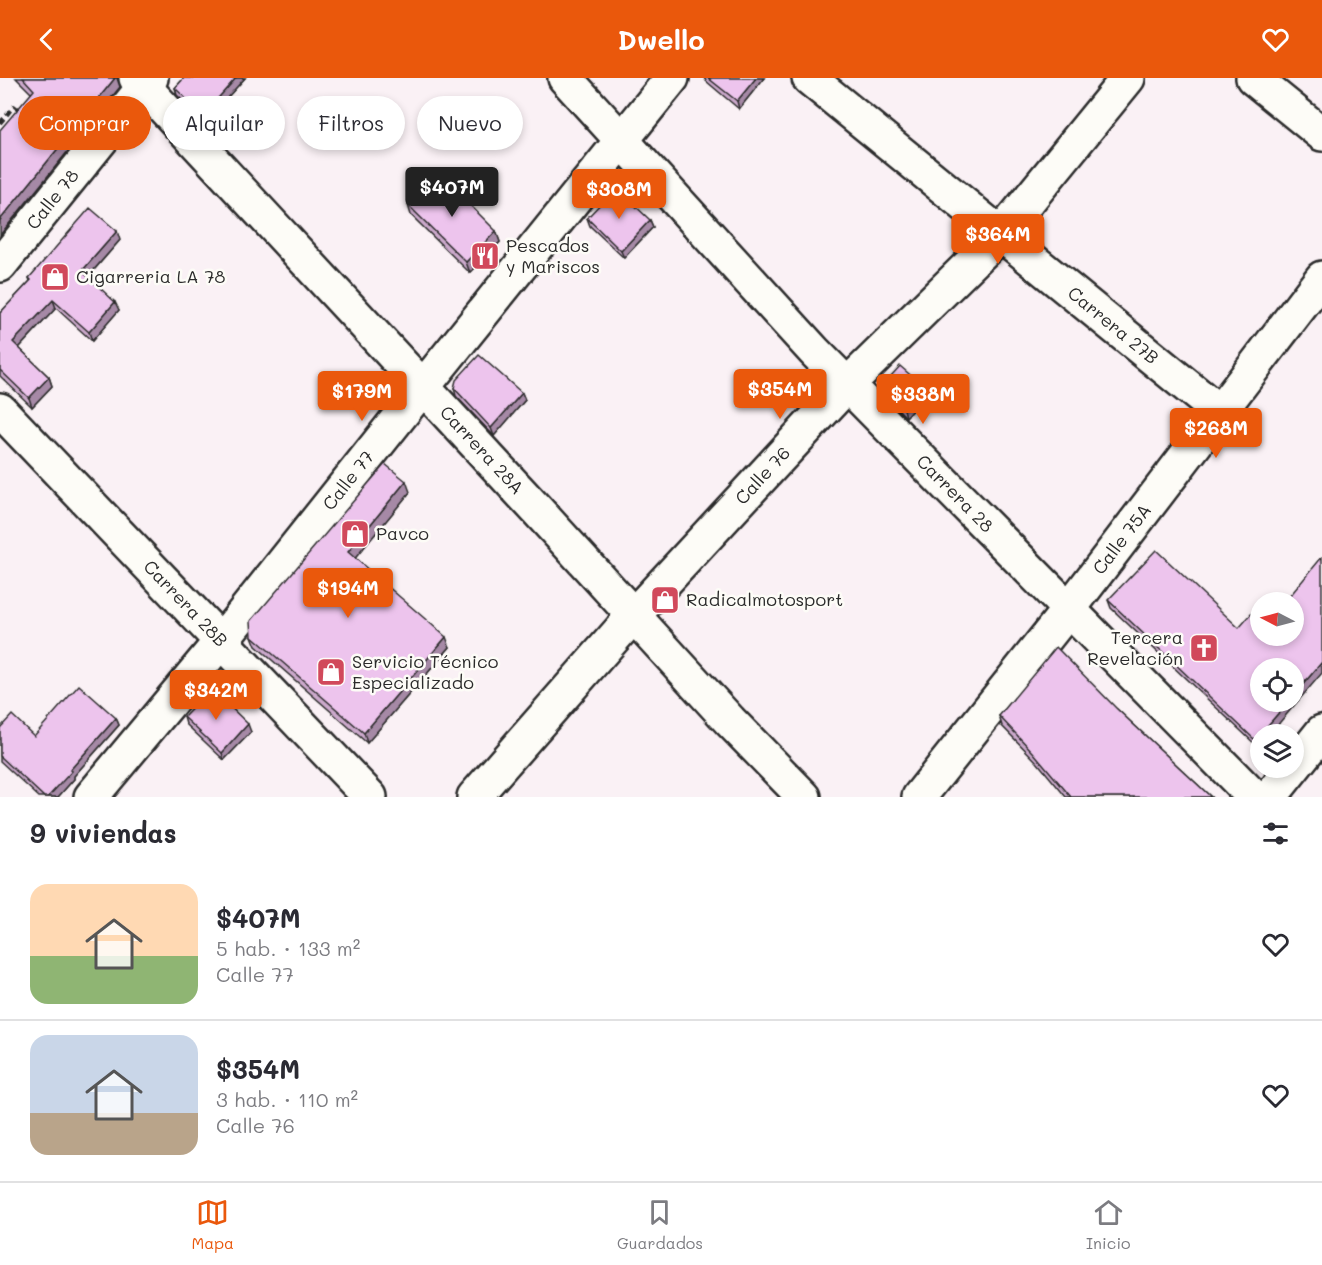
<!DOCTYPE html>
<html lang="es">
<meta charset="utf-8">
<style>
body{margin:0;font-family:Mali,sans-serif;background:#f2f2f3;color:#2b2b33;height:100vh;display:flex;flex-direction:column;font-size:22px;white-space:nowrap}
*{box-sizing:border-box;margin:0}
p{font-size:20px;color:#7c7c81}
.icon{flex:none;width:33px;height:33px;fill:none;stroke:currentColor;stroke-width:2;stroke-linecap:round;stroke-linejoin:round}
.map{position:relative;height:719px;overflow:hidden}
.side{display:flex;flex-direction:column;background:#fff;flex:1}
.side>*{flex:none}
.hud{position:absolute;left:18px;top:18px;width:600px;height:54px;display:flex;gap:12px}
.needle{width:39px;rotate:276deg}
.buttons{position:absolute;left:1250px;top:514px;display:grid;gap:12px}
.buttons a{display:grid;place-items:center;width:54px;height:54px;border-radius:50%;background:#fff;box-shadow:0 3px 9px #0003;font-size:30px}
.price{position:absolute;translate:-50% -51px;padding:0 14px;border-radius:6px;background:#ea580c;color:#fff;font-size:20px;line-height:39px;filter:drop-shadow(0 2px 3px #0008)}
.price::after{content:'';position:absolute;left:50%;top:36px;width:18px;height:14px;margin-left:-9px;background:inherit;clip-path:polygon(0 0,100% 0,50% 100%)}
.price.on{background:#222;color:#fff}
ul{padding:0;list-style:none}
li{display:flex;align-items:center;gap:18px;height:150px;padding:0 30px}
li+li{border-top:2px solid #e1e1e2}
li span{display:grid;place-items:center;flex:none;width:168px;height:120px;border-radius:18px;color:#555}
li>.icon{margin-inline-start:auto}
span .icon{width:72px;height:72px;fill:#fffc;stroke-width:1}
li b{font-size:26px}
h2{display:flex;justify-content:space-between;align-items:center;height:72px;padding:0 30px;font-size:26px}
.pill{padding:0 21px;border-radius:27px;background:#fff;box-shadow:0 3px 9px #0003;font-size:21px;line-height:54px}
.pill.on{background:#ea580c;color:#fff}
header{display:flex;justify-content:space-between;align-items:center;height:78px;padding:0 30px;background:#ea580c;color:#fff;font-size:27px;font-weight:700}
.menu{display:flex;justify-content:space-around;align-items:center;height:84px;border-top:2px solid #e1e1e2;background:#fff;font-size:16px;color:#7c7c81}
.menu a{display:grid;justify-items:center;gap:3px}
.menu .on{color:#ea580c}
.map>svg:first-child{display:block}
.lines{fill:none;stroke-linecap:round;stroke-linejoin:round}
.minor-casing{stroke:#2b2b2b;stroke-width:38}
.major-casing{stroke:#2b2b2b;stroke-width:38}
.path{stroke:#2b2b2b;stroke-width:4;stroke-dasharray:6 4.5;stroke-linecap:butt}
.minor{stroke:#fdfcf7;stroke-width:33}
.major{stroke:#fdfcf7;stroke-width:33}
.wall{fill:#cca9cc;stroke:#2b2b2b;stroke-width:1.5}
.shaded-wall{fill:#a689a6;stroke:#2b2b2b;stroke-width:1.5}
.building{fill:#edc4ed;stroke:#2b2b2b;stroke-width:1.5}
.labels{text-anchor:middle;stroke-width:5;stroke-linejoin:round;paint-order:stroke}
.street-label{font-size:18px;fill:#2b2b2b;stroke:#fdfcf7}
.poi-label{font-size:18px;fill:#2b2b2b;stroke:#fdfcf7;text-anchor:start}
</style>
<header><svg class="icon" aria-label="back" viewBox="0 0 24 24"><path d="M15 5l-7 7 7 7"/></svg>Dwello<svg class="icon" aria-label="heart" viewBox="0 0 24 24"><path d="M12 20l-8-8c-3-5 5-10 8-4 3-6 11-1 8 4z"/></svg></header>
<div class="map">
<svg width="1322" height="719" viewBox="0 0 1322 719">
<rect width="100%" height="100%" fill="#faf1f5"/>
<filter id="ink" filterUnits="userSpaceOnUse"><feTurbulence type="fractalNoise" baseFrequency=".0167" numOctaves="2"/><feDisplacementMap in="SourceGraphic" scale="12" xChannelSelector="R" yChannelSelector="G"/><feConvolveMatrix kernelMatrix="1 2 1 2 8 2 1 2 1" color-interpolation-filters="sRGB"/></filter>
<g filter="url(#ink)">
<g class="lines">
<g class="minor-casing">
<g id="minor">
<path id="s1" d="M136 0 537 432 730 643 804 719"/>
<path id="s2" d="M565 0 814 273 1254 719"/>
<path id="s3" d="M809 0 1219 334"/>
<path d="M1253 0 1322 56"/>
<path id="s4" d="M0 187 151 0"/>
<path id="s5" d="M0 332 370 719"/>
<path id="s6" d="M91 719 221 563 423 309 672 0"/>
<path id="s7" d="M919 719 1069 531 1322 200"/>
<path d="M1270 719 1322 654"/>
</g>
</g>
<g class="major-casing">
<g id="major">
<path id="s8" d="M474 719 633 538 847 307 1001 156 1128 0"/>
</g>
</g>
<path class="path" d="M0 45 14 28 22 34"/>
<use href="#minor" class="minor"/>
<use href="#major" class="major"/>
</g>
<path class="wall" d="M16 0H117L120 9 31 15Z
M184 0H245L205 44 177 17 175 10Z
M704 0H764L739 31 706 3Z
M408 127 496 153 500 164 470 195 411 137Z
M587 140 650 142 653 149 624 180 590 148Z
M120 162 88 199 119 232 92 263 56 230 19 270 49 299 52 308 32 329 0 298V235L30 203 29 200Z
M881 309 926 317 906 339 883 316Z
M454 310 522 315 525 322 494 358 456 318Z
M410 414 355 480 450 569 367 665 256 568 252 558Z
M1108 522 1260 657V667L1258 669 1111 530Z
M1117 631 1211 719H1066L1037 684 1002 648 999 638Z
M184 639 251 654 224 682 186 646Z
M116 640 119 647 74 698V701L58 719H39L0 683V650L34 658Z"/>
<path class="shaded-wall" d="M115 0H117L120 9 0 157V142Z
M236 0H245L205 44 203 37Z
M756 0H764L739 31 737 23Z
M650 142 653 149 624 180 621 173Z
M117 153 120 162 85 202 82 193Z
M496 153 500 164 470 195 466 184Z
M53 222 56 230 16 273 13 264Z
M115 224 119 232 92 263 89 254Z
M49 299 52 308 32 329 29 320Z
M924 309 926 317 906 339 904 331Z
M522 315 525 322 494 358 491 350Z
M406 403 410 414 352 484 348 474Z
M446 559 450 569 367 665 364 655Z
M1322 584V595L1269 657H1260V667L1258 669 1255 662 1288 624H1293V618Z
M116 640 119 647 74 698V701L58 719H48L70 692Z
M248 646 251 654 224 682 222 675Z"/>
<path class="building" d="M23 0H115L0 142V52L34 12Z
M184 0H236L203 37 175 10Z
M708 0H756L737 23Z
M438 95 496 153 466 184 408 127Z
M620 116 627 120 650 142 621 173 587 140 607 119 611 117Z
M90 130 117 153 82 193 115 224 89 254 53 222 13 264 49 299 29 320 0 292V235L31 202 29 200Z
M479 277 522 315 491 350 454 310 456 302Z
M900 288 924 309 904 331 881 309Z
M385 386 406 403 348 474 446 559 364 655 252 558 251 543Z
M1156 472 1239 550 1260 526V558H1293V525H1284L1322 479V584L1293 618V591H1260V624H1288L1255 662 1108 522Z
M1269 516 1278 525H1261Z
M1056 569 1117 631 1211 719H1071L1033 674 999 638Z
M79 607 116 640 70 692 72 693 48 719H44L0 678V650L12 637 34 658Z
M215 617 220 619 248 646 222 675 184 639 204 618Z"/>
</g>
<defs>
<g id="restaurant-square" transform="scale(1.5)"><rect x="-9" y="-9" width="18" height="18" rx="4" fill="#d1495b" stroke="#fdfcf7"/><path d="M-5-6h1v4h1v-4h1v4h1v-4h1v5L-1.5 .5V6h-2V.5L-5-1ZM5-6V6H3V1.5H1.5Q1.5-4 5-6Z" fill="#fff"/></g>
<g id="shop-square" transform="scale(1.5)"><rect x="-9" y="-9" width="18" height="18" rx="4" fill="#d1495b" stroke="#fdfcf7"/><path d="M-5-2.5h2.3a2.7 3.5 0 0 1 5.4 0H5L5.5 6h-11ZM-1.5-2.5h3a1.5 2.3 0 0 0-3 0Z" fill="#fff"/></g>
<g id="church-square" transform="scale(1.5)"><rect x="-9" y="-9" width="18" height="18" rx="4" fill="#d1495b" stroke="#fdfcf7"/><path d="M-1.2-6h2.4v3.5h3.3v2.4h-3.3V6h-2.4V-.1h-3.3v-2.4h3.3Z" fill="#fff"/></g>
</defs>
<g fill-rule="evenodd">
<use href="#restaurant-square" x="485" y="178"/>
<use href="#shop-square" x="55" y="199"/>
<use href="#shop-square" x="355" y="456"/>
<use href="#shop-square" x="665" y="522"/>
<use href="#church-square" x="1204" y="570"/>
<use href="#shop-square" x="331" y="594"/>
</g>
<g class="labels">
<g class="street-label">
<text dy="6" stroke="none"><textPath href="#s4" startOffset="84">Calle 78</textPath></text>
<text dy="6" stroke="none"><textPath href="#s3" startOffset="392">Carrera 27B</textPath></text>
<text dy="6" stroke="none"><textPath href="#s1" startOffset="508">Carrera 28A</textPath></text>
<text dy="6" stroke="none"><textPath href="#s8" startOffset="432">Calle 76</textPath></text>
<text dy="6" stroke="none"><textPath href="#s6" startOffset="408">Calle 77</textPath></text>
<text dy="6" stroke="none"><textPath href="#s2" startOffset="570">Carrera 28</textPath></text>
<text dy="6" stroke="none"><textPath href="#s7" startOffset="328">Calle 75A</textPath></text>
<text dy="6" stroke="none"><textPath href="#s5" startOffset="268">Carrera 28B</textPath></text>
</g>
<g class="poi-label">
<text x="506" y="174">Pescados<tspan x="506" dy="21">y Mariscos</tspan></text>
<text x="76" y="205">Cigarreria LA 78</text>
<text x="376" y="462">Pavco</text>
<text x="686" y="528">Radicalmotosport</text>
<text x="1183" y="566" text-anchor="end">Tercera<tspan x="1183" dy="21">Revelación</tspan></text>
<text x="352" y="590">Servicio Técnico<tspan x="352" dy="21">Especializado</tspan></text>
</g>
</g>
</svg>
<div class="buttons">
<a><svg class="needle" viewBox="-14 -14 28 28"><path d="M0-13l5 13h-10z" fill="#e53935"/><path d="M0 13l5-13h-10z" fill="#7c7c81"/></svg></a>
<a><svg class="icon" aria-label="locate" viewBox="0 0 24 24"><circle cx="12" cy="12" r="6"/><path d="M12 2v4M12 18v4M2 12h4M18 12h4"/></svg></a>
<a><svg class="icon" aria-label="layers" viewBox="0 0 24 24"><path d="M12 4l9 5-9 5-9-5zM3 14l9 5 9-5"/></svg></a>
</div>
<b class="price on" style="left:452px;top:140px">$407M</b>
<b class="price" style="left:619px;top:142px">$308M</b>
<b class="price" style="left:998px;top:187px">$364M</b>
<b class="price" style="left:780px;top:342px">$354M</b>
<b class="price" style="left:362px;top:344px">$179M</b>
<b class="price" style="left:923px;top:347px">$338M</b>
<b class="price" style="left:1216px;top:381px">$268M</b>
<b class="price" style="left:348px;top:541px">$194M</b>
<b class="price" style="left:216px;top:643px">$342M</b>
<div class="hud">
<a class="pill on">Comprar</a>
<a class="pill">Alquilar</a>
<a class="pill">Filtros</a>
<a class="pill">Nuevo</a>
</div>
</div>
<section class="side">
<h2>9 viviendas<svg class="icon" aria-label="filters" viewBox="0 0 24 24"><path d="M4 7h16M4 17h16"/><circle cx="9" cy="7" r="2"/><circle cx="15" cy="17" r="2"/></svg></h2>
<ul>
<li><span style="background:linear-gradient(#ffd9b3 60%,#8fb573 0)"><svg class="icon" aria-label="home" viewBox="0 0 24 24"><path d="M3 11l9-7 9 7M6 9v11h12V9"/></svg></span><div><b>$407M</b><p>5 hab. · 133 m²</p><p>Calle 77</p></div><svg class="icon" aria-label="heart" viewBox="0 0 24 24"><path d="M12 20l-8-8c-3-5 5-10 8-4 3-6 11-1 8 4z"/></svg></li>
<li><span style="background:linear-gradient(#c9d6e8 65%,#b9a48a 0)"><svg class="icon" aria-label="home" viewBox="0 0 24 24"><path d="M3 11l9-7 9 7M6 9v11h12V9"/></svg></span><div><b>$354M</b><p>3 hab. · 110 m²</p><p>Calle 76</p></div><svg class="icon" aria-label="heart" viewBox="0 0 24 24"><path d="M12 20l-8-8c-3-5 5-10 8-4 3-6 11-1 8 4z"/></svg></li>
</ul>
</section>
<nav class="menu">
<a class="on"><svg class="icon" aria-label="map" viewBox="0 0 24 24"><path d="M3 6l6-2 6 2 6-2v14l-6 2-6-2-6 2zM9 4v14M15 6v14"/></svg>Mapa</a>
<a><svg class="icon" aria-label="saved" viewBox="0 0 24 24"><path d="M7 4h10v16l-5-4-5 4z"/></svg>Guardados</a>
<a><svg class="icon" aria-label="home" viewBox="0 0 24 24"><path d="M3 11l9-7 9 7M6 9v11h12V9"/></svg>Inicio</a>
</nav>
